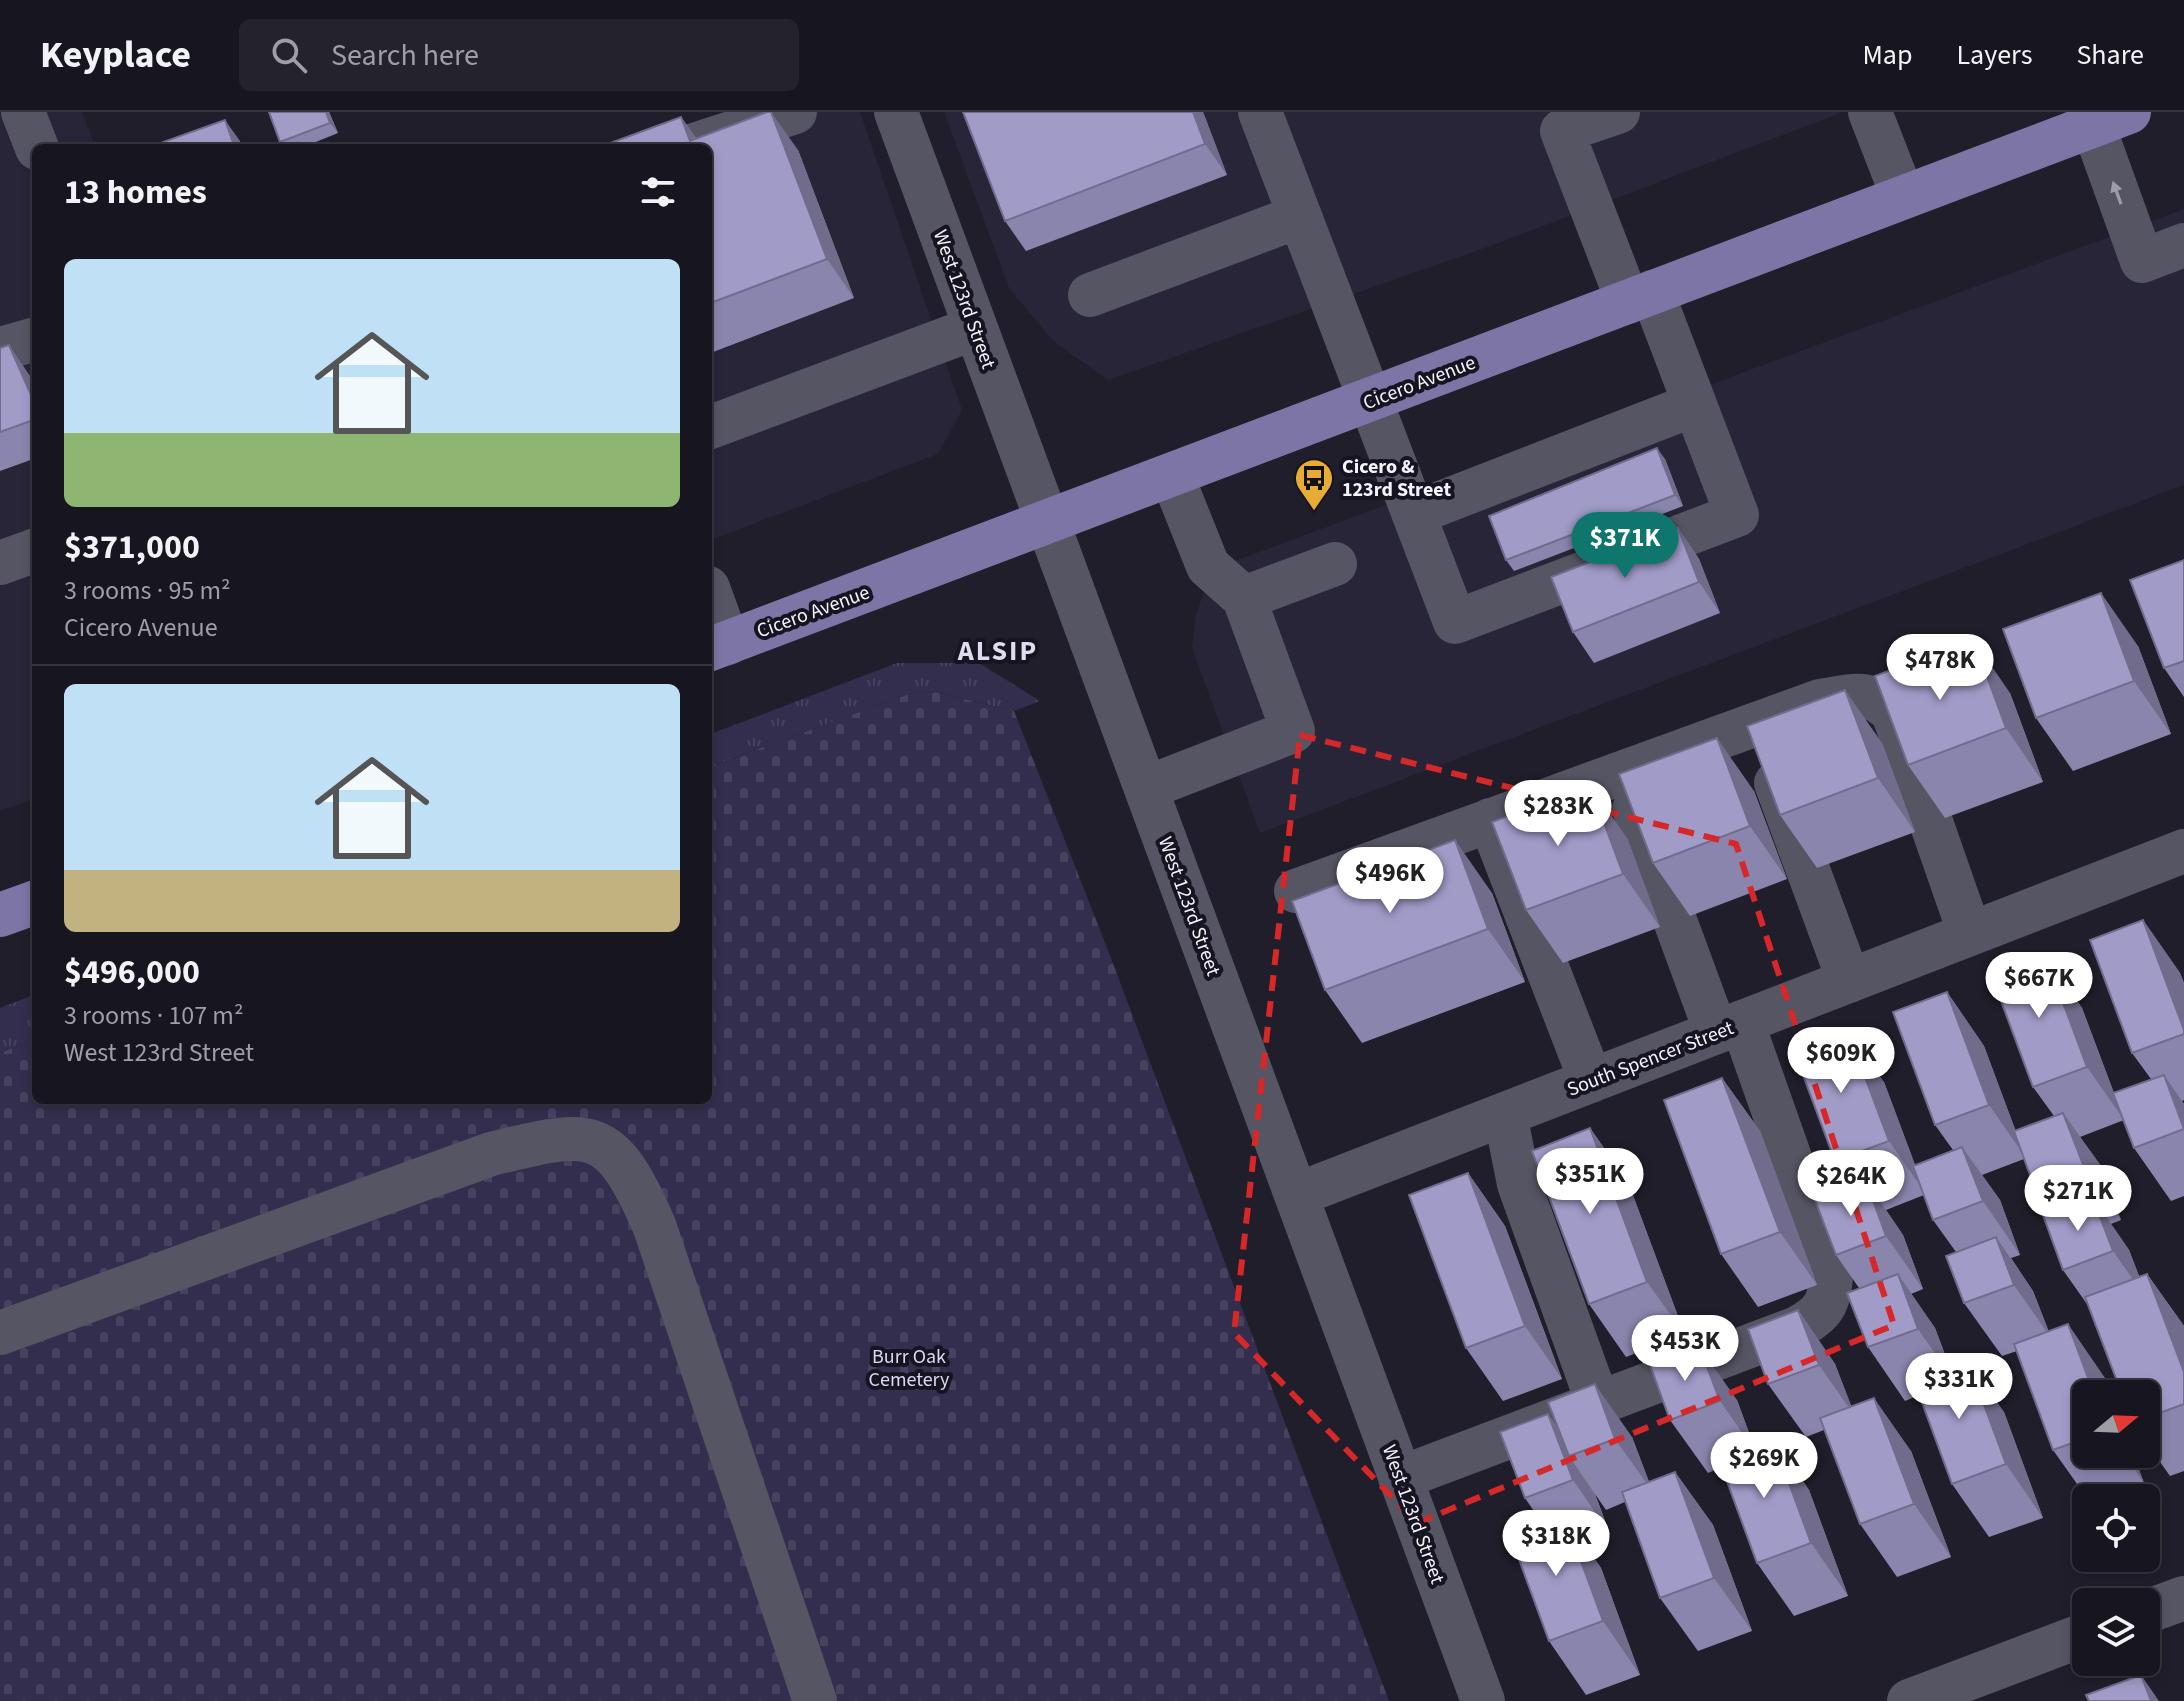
<!DOCTYPE html>
<meta charset="utf-8">
<style>
body{margin:0;font-family:"Source Sans 3",sans-serif;background:#24232d;color:#f1f3f6;height:100vh;display:flex;flex-direction:column;font-size:30px;white-space:nowrap}
*{box-sizing:border-box;margin:0}
p{font-size:26px;color:#9e9fa5}
.icon{flex:none;width:44px;height:44px;fill:none;stroke:currentColor;stroke-width:2;stroke-linecap:round;stroke-linejoin:round}
.map{position:relative;flex:1;overflow:hidden}
.side{position:absolute;left:32px;top:32px;width:680px;height:960px;display:flex;flex-direction:column;background:#171620;border-radius:12px;box-shadow:0 4px 12px #0003,0 0 0 2px #36353e}
.side>*{flex:none}
.needle{width:52px;rotate:71deg}
.buttons{position:absolute;left:2072px;top:1268px;display:grid;gap:16px}
.buttons a{display:grid;place-items:center;width:88px;height:88px;border-radius:12px;background:#171620;box-shadow:0 4px 12px #0003,0 0 0 2px #36353e;font-size:40px}
.price{position:absolute;translate:-50% -68px;padding:0 18px;border-radius:28px;background:#fff;color:#222;font-size:26px;line-height:52px;filter:drop-shadow(0 2px 4px #0008)}
.price::after{content:'';position:absolute;left:50%;top:48px;width:24px;height:18px;margin-left:-12px;background:inherit;clip-path:polygon(0 0,100% 0,50% 100%)}
.price.current{background:#0f766e;color:#fff}
ul{padding:0;list-style:none}
li{display:grid;align-content:center;gap:16px;height:424px;padding:0 32px}
li+li{border-top:2px solid #36353e}
li span{display:grid;place-items:center;height:248px;border-radius:12px;color:#555}
li>.icon{margin-inline-start:auto}
span .icon{width:144px;height:144px;fill:#fffc;stroke-width:1}
li b{font-size:34px}
h2{display:flex;justify-content:space-between;align-items:center;height:96px;padding:0 32px;font-size:34px}
header{display:flex;align-items:center;gap:48px;box-sizing:border-box;height:112px;padding:0 40px;background:#171620;border-bottom:2px solid #36353e}
header strong{font-size:38px}
nav{display:flex;gap:44px;margin-inline-start:auto;font-size:28px}
.search{width:560px;height:72px;background:#24232d;display:flex;align-items:center;gap:20px;box-sizing:border-box;padding:0 28px;border-radius:12px;color:#9e9fa5;font-size:30px}
.map>svg:first-child{display:block}
.built{fill:#282538}
.grass{fill:url(#grass-tufts)}
.cemetery{fill:url(#cemetery-stones)}
.lines{fill:none;stroke-linecap:round;stroke-linejoin:round}
.minor{stroke:#565564;stroke-width:44}
.major{stroke:#7c75a5;stroke-width:44}
.wall{fill:#8a85ac}
.shaded-wall{fill:#716c8c}
.building{fill:#a19bc8;stroke:#716c8c;stroke-width:2}
.oneway{fill:#9d9ca8}
.marked{fill:none;stroke:#d62828;stroke-width:6;stroke-dasharray:16 10;stroke-linejoin:round}
.labels{text-anchor:middle;stroke-width:8;stroke-linejoin:round;paint-order:stroke}
.street-label{font-size:20px;fill:#f4f3fc;stroke:#161421}
.poi-label{font-size:20px;font-weight:bold;fill:#f4f3fc;stroke:#161421;text-anchor:start}
.park-label{font-size:20px;fill:#dbd7f4;stroke:#161421}
.district-label{font-size:28px;font-weight:bold;letter-spacing:2px;fill:#dedcee;stroke:#161421}
</style>
<header>
<strong>Keyplace</strong>
<div class="search"><svg class="icon" aria-label="search" viewBox="0 0 24 24"><circle cx="10" cy="10" r="6"/><path d="M15 15l6 6"/></svg>Search here</div>
<nav><a>Map</a><a>Layers</a><a>Share</a></nav>
</header>
<div class="map">
<svg width="2184" height="1589" viewBox="0 0 2184 1589">
<defs>
<pattern id="grass-tufts" width="24" height="20" patternUnits="userSpaceOnUse" patternTransform="scale(2)"><rect width="24" height="20" fill="#332e4d"/><path d="M3 7l-1-3M5 7V3M7 7l1-3M15 17l-1-3M17 17v-4M19 17l1-3" fill="none" stroke="#47425f"/></pattern>
<pattern id="cemetery-stones" width="16" height="16" patternUnits="userSpaceOnUse" patternTransform="scale(2)"><rect width="16" height="16" fill="#332e4d"/><path d="M2 7V4a2 2 0 0 1 4 0v3zM10 15v-3a2 2 0 0 1 4 0v3z" fill="#47425f"/></pattern>
</defs>
<rect width="100%" height="100%" fill="#1f1e2a"/>
<path class="built" d="M0 0H82L96 36H36V686L0 699Z
M731 0H860L962 298 938 342 708 429V36H637Z
M944 0H1843L1493 133 1108 268 1053 229 1009 176Z
M2184 97V373L1260 721 1192 536 1196 502 1207 471 1235 449Z"/>
<path class="grass" d="M897 551H979L1040 589 1014 599 931 579 912 581 708 655V623Z
M36 882V927L0 941V896Z"/>
<path class="cemetery" d="M931 579 1014 599 1111 846 1389 1589H0V941L36 927V988H708V655L912 581Z"/>
<g class="lines">
<path class="minor" d="M23 0 37 36
M896 0 1483 1589
M1260 0 1455 510 1737 403 1652 180
M1618 0 1562 19 1628 190
M1870 0 1903 85
M2093 13 2142 149 2184 133
M685 36 795 0
M1090 183 1300 104
M0 237 36 227
M708 316 975 216
M1415 401 1693 293
M0 451 36 438
M708 476 728 531
M1244 486 1335 452
M1776 671 1849 869
M1146 676 1293 619 1244 486 1208 454 1172 364
M1634 697 1716 920
M1490 708 1591 969
M1296 779 1820 589C1853 584 1868 576 1893 601L1970 822
M1505 1002 1519 1072 1598 1291
M1296 1083 2184 739
M0 1221 491 1042C593 1017 610 1013 654 1113L815 1589
M1400 1366 1797 1216C1823 1202 1830 1192 1831 1162L1742 910
M2146 1500 2184 1486
M1909 1589 2086 1522"/>
<path class="major" d="M708 538 2129 0
M0 803 36 790"/>
</g>
<path class="wall" d="M329 0 338 21 301 36H284L280 30Z
M1203 0 1227 63 1026 139 1005 109Z
M681 5 696 26 798 38 854 186 708 242V36H597Z
M0 236 30 264 36 277V346L0 359Z
M1665 347 1683 394 1514 459 1506 448Z
M1678 416 1699 447 1720 501 1594 551 1573 520Z
M2184 448V585L2164 556Z
M2138 534 2171 622 2073 659 2036 606Z
M2010 581 2043 670 1945 706 1908 653Z
M1882 631 1915 720 1817 756 1780 703Z
M1754 679 1787 767 1690 804 1653 751Z
M1627 726 1660 815 1563 851 1526 798Z
M1492 781 1525 870 1362 931 1325 878Z
M2143 808 2180 861 2184 871V988L2182 989 2184 992V1084L2171 1089 2134 1036 2124 1008 2080 1025 2101 1054 2121 1108 2111 1112 2129 1138 2139 1164 2147 1162 2184 1214V1359L2170 1364 2146 1330V1282L2089 1195 2063 1158 2052 1100 2034 1074 2024 1047 1982 1063 2000 1088 2020 1143 2011 1146 2033 1179 2049 1220 2105 1266 2086 1282V1342H2133L2144 1371 2105 1386H2087L2053 1338 2017 1239 2002 1244 1964 1191 1956 1140 1933 1108 1924 1083 1886 1098 1903 1123 1923 1177 1911 1182 1935 1216 1949 1253 2004 1300 2043 1406 1989 1425 1952 1372 1919 1283 1905 1289 1868 1235 1859 1176 1836 1143 1853 1074 1835 1049 1884 970 1915 1053 1953 1038 1935 1013 1947 880 1984 934 2015 1018 2054 1004 2033 975 2045 842 2082 896 2114 981 2151 967 2132 941Z
M1722 966 1760 1019 1817 1173 1758 1195 1721 1142Z
M1590 1016 1628 1070 1685 1223 1626 1245 1589 1192Z
M1468 1061 1505 1114 1562 1267 1503 1289 1466 1236Z
M1798 1198 1835 1252 1851 1294 1911 1339 1951 1445 1897 1465 1860 1412 1824 1318 1806 1325 1768 1272Z
M1650 1253 1737 1288 1753 1332 1772 1325 1809 1378 1848 1484 1794 1504 1757 1451 1722 1355 1708 1361 1670 1308Z
M1548 1302 1559 1318 1632 1325 1649 1370 1675 1360 1713 1413 1752 1519 1698 1539 1660 1486 1625 1390 1606 1398 1595 1382 1610 1422 1584 1431 1601 1456 1640 1563 1586 1583 1549 1529 1542 1411 1525 1386Z"/>
<path class="shaded-wall" d="M326 0H329L338 21 330 11Z
M771 0 798 38 854 186 827 147Z
M1193 0H1203L1227 63 1205 32Z
M681 5 703 36 690 29Z
M225 8 240 29 242 36H235Z
M9 233 30 264 36 277V294Z
M1657 336 1665 347 1683 394 1675 383Z
M1678 416 1699 447 1720 501 1699 470Z
M2101 481 2138 534 2171 622 2134 569Z
M1973 527 2010 581 2043 670 2006 616Z
M1845 578 1882 631 1915 720 1878 666Z
M1717 626 1754 679 1787 767 1750 714Z
M1590 673 1627 726 1660 815 1623 762Z
M1455 728 1492 781 1525 870 1488 817Z
M2143 808 2180 861 2184 871V918Z
M2045 842 2082 896 2124 1008 2087 955Z
M1947 880 1984 934 2026 1046 1989 993Z
M1847 917 1884 970 1926 1082 1889 1029Z
M2164 963 2184 992V1017Z
M1722 966 1760 1019 1817 1173 1780 1120Z
M2063 1001 2101 1054 2121 1108 2084 1055Z
M1590 1016 1628 1070 1685 1223 1647 1170Z
M1962 1035 2000 1088 2020 1143 1983 1089Z
M1468 1061 1505 1114 1562 1267 1525 1214Z
M1866 1069 1903 1123 1923 1177 1886 1124Z
M2092 1084 2129 1138 2150 1192 2113 1139Z
M1996 1125 2033 1179 2051 1226 2014 1173Z
M1898 1162 1935 1216 1955 1270 1918 1217Z
M2147 1162 2184 1214V1260Z
M1798 1198 1835 1252 1856 1306 1819 1253Z
M2068 1212 2105 1266 2111 1282H2094Z
M1699 1234 1737 1288 1757 1342 1720 1289Z
M1967 1247 2004 1300 2043 1406 2006 1352Z
M1595 1272 1632 1325 1653 1380 1615 1327Z
M1874 1286 1911 1339 1951 1445 1914 1392Z
M1548 1302 1576 1342 1569 1344 1595 1382 1610 1422 1573 1368Z
M1772 1325 1809 1378 1848 1484 1811 1431Z
M2124 1342H2133L2144 1371Z
M1675 1360 1713 1413 1752 1519 1714 1466Z
M1564 1403 1601 1456 1640 1563 1603 1509Z
M2141 1563 2159 1589H2151Z"/>
<path class="building" d="M269 0H326L330 11 280 30Z
M767 0H771L827 147 708 192V36H597L681 5 690 29Z
M963 0H1193L1205 32 1005 109Z
M225 8 235 36H165L163 30Z
M9 233 36 294V307L0 320V236Z
M1657 336 1675 383 1506 448 1489 404Z
M1678 416 1699 470 1573 520 1551 465Z
M2184 448V549L2164 556 2130 468Z
M2101 481 2134 569 2036 606 2003 517Z
M1973 527 2006 616 1908 653 1875 564Z
M1845 578 1878 666 1780 703 1747 614Z
M1717 626 1750 714 1653 751 1619 662Z
M1590 673 1623 762 1526 798 1492 710Z
M1455 728 1488 817 1325 878 1292 789Z
M2143 808 2184 918V922L2132 941 2090 828Z
M2045 842 2087 955 2033 975 1991 862Z
M1947 880 1989 993 1935 1013 1893 900Z
M1847 917 1889 1029 1835 1049 1793 936Z
M2164 963 2184 1017 2134 1036 2113 981Z
M1722 966 1780 1120 1721 1142 1664 988Z
M2063 1001 2084 1055 2034 1074 2014 1019Z
M1590 1016 1647 1170 1589 1192 1532 1039Z
M1962 1035 1983 1089 1933 1108 1913 1054Z
M1468 1061 1525 1214 1466 1236 1409 1083Z
M1866 1069 1886 1124 1836 1143 1815 1088Z
M2092 1084 2113 1139 2063 1158 2043 1103Z
M1996 1125 2014 1173 1964 1191 1946 1144Z
M1898 1162 1918 1217 1868 1235 1847 1181Z
M2147 1162 2184 1260V1292L2146 1306V1282H2122L2085 1185Z
M1798 1198 1819 1253 1768 1272 1748 1217Z
M2068 1212 2094 1282H2086V1326L2053 1338 2014 1232Z
M1699 1234 1720 1289 1670 1308 1650 1253Z
M1967 1247 2006 1352 1952 1372 1913 1266Z
M1595 1272 1615 1327 1569 1344 1548 1290Z
M1874 1286 1914 1392 1860 1412 1820 1306Z
M1548 1302 1573 1368 1525 1386 1500 1320Z
M1772 1325 1811 1431 1757 1451 1718 1345Z
M1675 1360 1714 1466 1660 1486 1622 1380Z
M1564 1403 1603 1509 1549 1529 1510 1423Z
M2141 1563 2151 1589H2089L2086 1583Z"/>
<defs><path id="oneway-solid" d="M-6-.8H1V-3.2L6.5 0L1 3.2V.8H-6Z" transform="scale(2)"/></defs>
<use class="oneway" href="#oneway-solid" transform="translate(2117 81) rotate(-110)"/>
<path class="marked" d="M1300 623 1736 732 1894 1213 1417 1411 1234 1221Z"/>
<defs>
<g id="bus-pin" transform="scale(2)"><path d="M0 17L-7.5 6A9.5 9.5 0 1 1 7.5 6Z" fill="#e6ac36" stroke="#161421"/><path d="M-5-6H5V4H4V6H2V4H-2V6H-4V4H-5ZM-3.5-4V0h7V-4ZM-3.5 1.2v1.5H-2V1.2ZM2 1.2v1.5H3.5V1.2Z" fill="#111"/></g>
</defs>
<g fill-rule="evenodd">
<use href="#bus-pin" x="1314" y="366"/>
</g>
<g class="labels">
<g class="street-label">
<text transform="translate(965 187) rotate(70)" y="7">West 123rd Street</text>
<text transform="translate(1419 270) rotate(-21)" y="7">Cicero Avenue</text>
<text transform="translate(813 499) rotate(-20)" y="7">Cicero Avenue</text>
<text transform="translate(1190 794) rotate(70)" y="7">West 123rd Street</text>
<text transform="translate(1650 946) rotate(-21)" y="7">South Spencer Street</text>
<text transform="translate(1414 1402) rotate(70)" y="7">West 123rd Street</text>
</g>
<g class="poi-label">
<text x="1342" y="361">Cicero &amp;<tspan x="1342" dy="23">123rd Street</tspan></text>
</g>
<g class="park-label">
<text x="909" y="1251">Burr Oak<tspan x="909" dy="23">Cemetery</tspan></text>
</g>
<g class="district-label">
<text x="998" y="548">ALSIP</text>
</g>
</g>
</svg>
<div class="buttons">
<a><svg class="needle" viewBox="-14 -14 28 28"><path d="M0-13l5 13h-10z" fill="#e53935"/><path d="M0 13l5-13h-10z" fill="#9e9fa5"/></svg></a>
<a><svg class="icon" aria-label="locate" viewBox="0 0 24 24"><circle cx="12" cy="12" r="6"/><path d="M12 2v4M12 18v4M2 12h4M18 12h4"/></svg></a>
<a><svg class="icon" aria-label="layers" viewBox="0 0 24 24"><path d="M12 4l9 5-9 5-9-5zM3 14l9 5 9-5"/></svg></a>
</div>
<b class="price current" style="left:1625px;top:468px">$371K</b>
<b class="price" style="left:1940px;top:590px">$478K</b>
<b class="price" style="left:1558px;top:736px">$283K</b>
<b class="price" style="left:1390px;top:803px">$496K</b>
<b class="price" style="left:2039px;top:908px">$667K</b>
<b class="price" style="left:1841px;top:983px">$609K</b>
<b class="price" style="left:1590px;top:1104px">$351K</b>
<b class="price" style="left:1851px;top:1106px">$264K</b>
<b class="price" style="left:2078px;top:1121px">$271K</b>
<b class="price" style="left:1685px;top:1271px">$453K</b>
<b class="price" style="left:1959px;top:1309px">$331K</b>
<b class="price" style="left:1764px;top:1388px">$269K</b>
<b class="price" style="left:1556px;top:1466px">$318K</b>
<section class="side">
<h2>13 homes<svg class="icon" aria-label="filters" viewBox="0 0 24 24"><path d="M4 7h16M4 17h16"/><circle cx="9" cy="7" r="2"/><circle cx="15" cy="17" r="2"/></svg></h2>
<ul>
<li><span style="background:linear-gradient(#bfe0f5 70%,#8fb573 0)"><svg class="icon" aria-label="home" viewBox="0 0 24 24"><path d="M3 11l9-7 9 7M6 9v11h12V9"/></svg></span><div><b>$371,000</b><p>3 rooms · 95 m²</p><p>Cicero Avenue</p></div></li>
<li><span style="background:linear-gradient(#bfe0f5 75%,#c2b280 0)"><svg class="icon" aria-label="home" viewBox="0 0 24 24"><path d="M3 11l9-7 9 7M6 9v11h12V9"/></svg></span><div><b>$496,000</b><p>3 rooms · 107 m²</p><p>West 123rd Street</p></div></li>
</ul>
</section>
</div>
